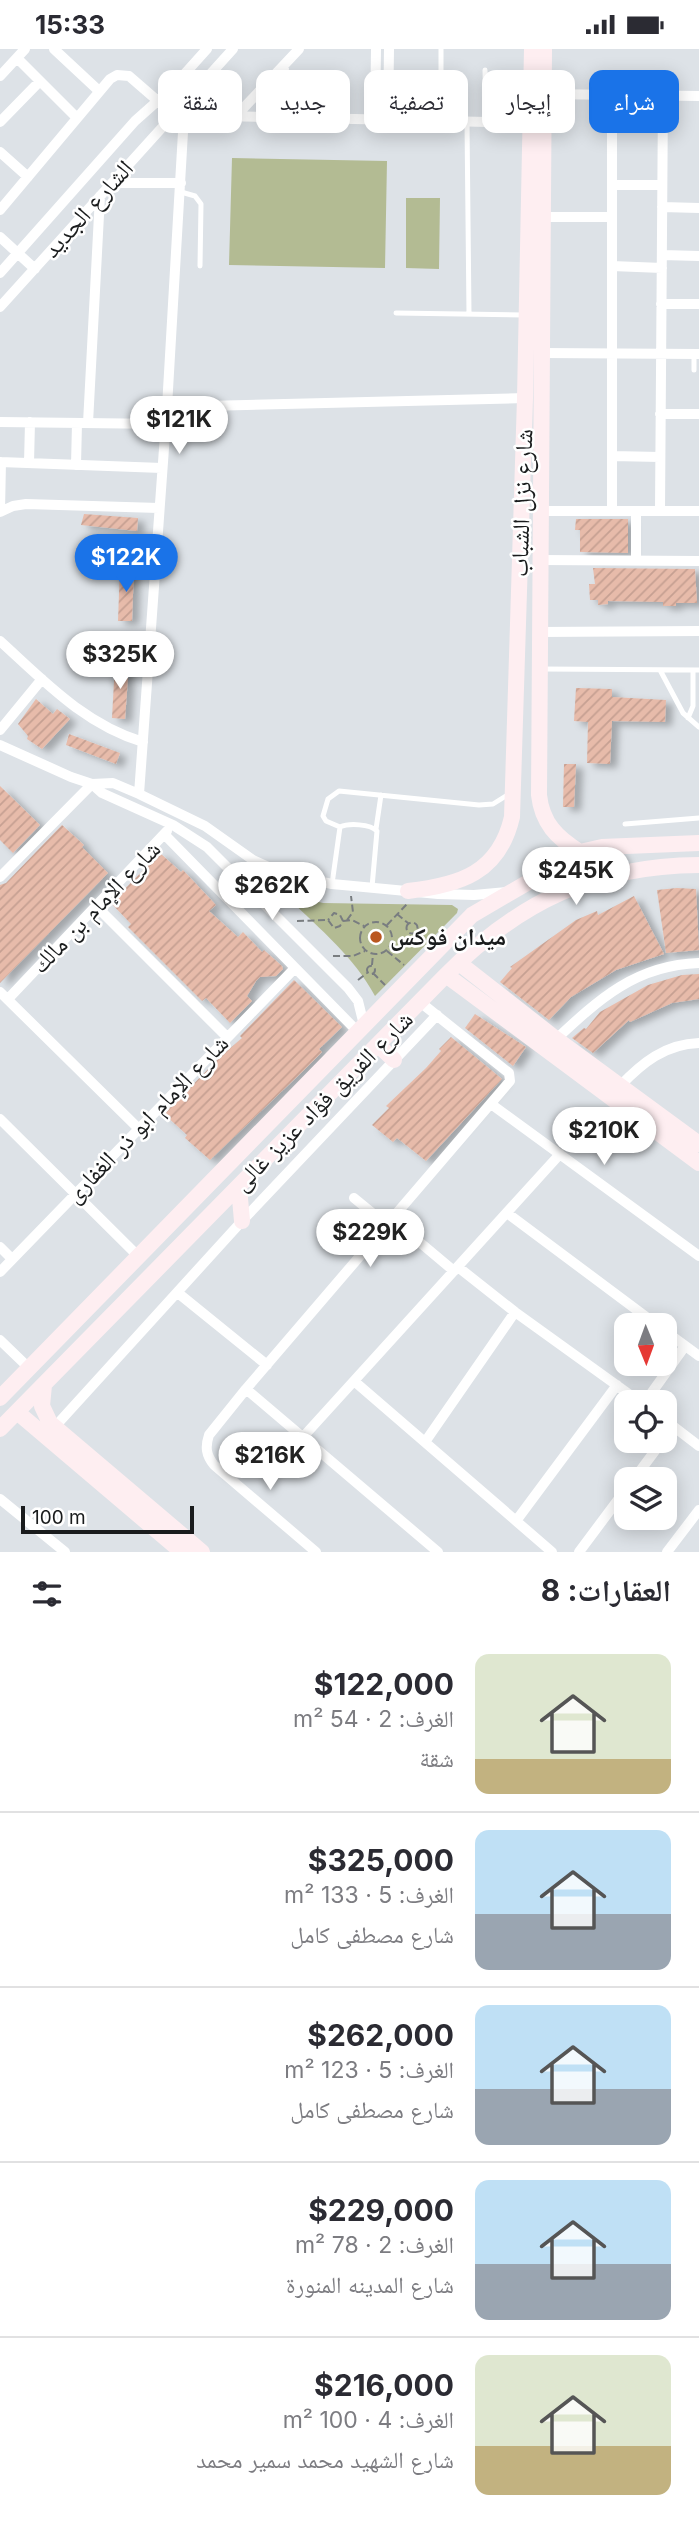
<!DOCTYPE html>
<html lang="ar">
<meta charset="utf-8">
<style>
body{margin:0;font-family:Inter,"Noto Naskh Arabic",sans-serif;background:#f7f7f7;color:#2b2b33;direction:rtl;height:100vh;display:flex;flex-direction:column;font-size:26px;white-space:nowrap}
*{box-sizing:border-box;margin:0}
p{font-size:23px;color:#7c7c81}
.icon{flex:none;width:38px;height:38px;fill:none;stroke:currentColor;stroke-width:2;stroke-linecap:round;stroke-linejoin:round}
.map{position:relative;height:1503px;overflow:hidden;direction:ltr}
.panel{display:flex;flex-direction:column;background:#fff;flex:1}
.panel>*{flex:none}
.banner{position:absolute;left:21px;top:21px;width:658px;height:63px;direction:rtl;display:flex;gap:14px}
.needle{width:46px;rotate:179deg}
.fabs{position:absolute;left:614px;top:1264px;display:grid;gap:14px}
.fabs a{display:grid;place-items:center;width:63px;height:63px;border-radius:14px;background:#fff;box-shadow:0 4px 18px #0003;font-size:35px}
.scale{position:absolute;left:21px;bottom:18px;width:173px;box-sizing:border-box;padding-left:7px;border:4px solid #1a1c1d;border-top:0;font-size:19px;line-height:24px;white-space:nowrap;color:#1a1c1d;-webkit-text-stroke:5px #fff;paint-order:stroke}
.price{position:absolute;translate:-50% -60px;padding:0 16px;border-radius:24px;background:#fff;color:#222;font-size:23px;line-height:46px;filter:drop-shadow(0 2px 4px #0008)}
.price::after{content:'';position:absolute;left:50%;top:42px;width:21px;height:16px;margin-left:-10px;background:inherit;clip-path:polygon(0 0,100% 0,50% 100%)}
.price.on{background:#1a73e8;color:#fff}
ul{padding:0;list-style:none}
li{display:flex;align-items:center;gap:21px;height:175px;padding:0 28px}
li+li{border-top:2px solid #e1e1e2}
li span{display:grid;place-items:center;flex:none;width:196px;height:140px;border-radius:14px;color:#555}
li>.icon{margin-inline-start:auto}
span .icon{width:84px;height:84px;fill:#fffc;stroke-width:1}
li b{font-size:30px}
h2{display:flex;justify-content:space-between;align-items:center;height:84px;padding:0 28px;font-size:30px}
.pill{padding:0 24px;border-radius:14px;background:#fff;box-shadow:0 4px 18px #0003;font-size:24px;line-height:63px}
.pill.on{background:#1a73e8;color:#fff}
.status{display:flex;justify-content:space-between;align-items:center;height:49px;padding:0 35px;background:#fff;direction:ltr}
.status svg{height:19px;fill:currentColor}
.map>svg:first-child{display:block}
.green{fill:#b3bb93}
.building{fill:url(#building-hatch);filter:url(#shadow)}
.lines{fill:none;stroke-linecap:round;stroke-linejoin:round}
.path{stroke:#797d80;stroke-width:2;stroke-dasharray:7 3.5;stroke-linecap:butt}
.lane{stroke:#fff;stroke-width:5}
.street{stroke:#fff;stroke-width:10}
.secondary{stroke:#feeef1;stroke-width:16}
.poi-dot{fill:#ba571f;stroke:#fff;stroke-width:2.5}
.labels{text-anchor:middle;stroke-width:5;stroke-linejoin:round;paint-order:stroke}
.street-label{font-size:24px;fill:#1a1c1d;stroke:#fff}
.poi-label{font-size:24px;font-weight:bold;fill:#1a1c1d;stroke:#fff;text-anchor:start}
</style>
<div class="status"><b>15:33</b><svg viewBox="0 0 49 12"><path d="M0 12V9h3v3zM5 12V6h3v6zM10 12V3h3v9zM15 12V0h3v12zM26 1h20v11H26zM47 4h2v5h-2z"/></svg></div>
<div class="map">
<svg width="699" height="1503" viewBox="0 0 699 1503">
<defs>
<pattern id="building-hatch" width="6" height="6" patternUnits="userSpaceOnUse" patternTransform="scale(1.75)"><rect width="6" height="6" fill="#e7bbaa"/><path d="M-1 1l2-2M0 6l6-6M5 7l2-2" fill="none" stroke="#c6a092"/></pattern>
<filter id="shadow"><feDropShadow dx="7" dy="4" stdDeviation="3.5" flood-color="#0004"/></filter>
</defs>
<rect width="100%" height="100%" fill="#dde2e7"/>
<path class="green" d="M232 109 387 112 385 219 229 216Z
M406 149H440L439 220 406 219Z
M291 846 323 854 452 856 458 860 457 864 375 947C355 909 320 880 289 850Z"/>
<path class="building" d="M84 465 138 469 137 482 81 476Z
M576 470H628V504L580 503V481H575Z
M120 517 134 518 132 572H118Z
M593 519 695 520 697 554H676V557H663V553L608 552V555L598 556V551H590L589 535H595Z
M115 614 129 615 125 670 112 669Z
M576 639 612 640V648L666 651 665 673 612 672 610 715 587 714 588 673 574 672Z
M36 650 53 665 57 660 70 670 42 700 27 690 28 687 18 675Z
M69 685 120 704 116 715 66 696Z
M564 715H576L574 758H563Z
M0 737 40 776 13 804 0 791Z
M62 776 84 796 82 798 108 824 0 934V836L6 834Z
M160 804 181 823 183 821 216 856 209 862 238 888 243 883 262 903 264 901 282 917 283 920 276 927 260 928 256 932 247 947 252 952 230 974 206 949 202 952 128 878 131 875 111 854Z
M677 839 696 840 699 901 666 904 657 841Z
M634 847 664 905 616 921 571 948 549 971 500 933 512 919 510 918 576 871 597 862 598 866Z
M699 925V950L672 954 630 973 629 971 593 1004 572 989 584 979 586 980 600 963 648 936 682 926Z
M294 931 342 978 319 1000 322 1003 302 1023 210 1111 185 1089 187 1086 164 1065 220 1008 242 989 240 987Z
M475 965 526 998 513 1017 465 979Z
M451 988 502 1030 426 1112 397 1089 393 1093 372 1076 389 1059 386 1057 426 1019 441 1002 439 1000Z"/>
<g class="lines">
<path class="path" d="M397 865 408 874
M347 871 353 863 351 847
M297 872 328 871 334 879 340 877 343 872 340 866 334 864 328 871
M343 872 352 871 364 877
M360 889a16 16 0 1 1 32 0a16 16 0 1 1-32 0Z
M406.5 879a5.5 5.5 0 1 1 11 0a5.5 5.5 0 1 1-11 0Z
M387 876 407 855
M418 883 426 891
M387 902 404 916
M333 907H353L365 902
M372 916 373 905
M367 921a4 4 0 1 1 8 0a4 4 0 1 1-8 0Z
M373 924 385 936
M358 931 367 924"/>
<path class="lane" d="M485 21 486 73
M441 72V0
M467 74 469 265
M181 143 195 147 201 155 200 217
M396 264 523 266
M694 321V305
M542 620 699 621
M660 621 683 664 699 678
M688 669 693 657V621
M625 775 699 769
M340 778 326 772 323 767 328 750 339 742 479 756 493 755 509 745
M376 780 381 746
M332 835 340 778C349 774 370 775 377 782L372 838"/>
<path class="street" d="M54 0 99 42
M17 9 77 69
M0 27 25 0
M544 45 699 47
M236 67 299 0
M282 67 284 17
M375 71 376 0
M388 72 389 0
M0 73 40 32
M0 103 28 128
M112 134H181
M612 136H662
M662 158 699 159
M0 161 110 30 117 26 129 27 174 66 530 74
M543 168H612
M0 188 35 220
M662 206 699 207
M612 217 662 219
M0 224 135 72 171 40 207 0
M661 255H699
M0 258 233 0
M542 304 699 305
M167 358 525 349
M660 365H699
M0 373 165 375
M88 374 100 147
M612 407 660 408
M0 413 162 419
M29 414 30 373
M76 416 77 374
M0 462 1 413
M540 462H699
M612 462V45
M660 462 663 46
M0 463 13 457 26 455 159 459
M540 511 699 512
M636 511V462
M539 583 699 582
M0 592C44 632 84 675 143 693
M0 681 42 630
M0 696 71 728 92 735 113 734 139 745 205 777 253 811 284 825 332 835 438 845 474 846 507 843
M92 735 102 744 173 776 207 798 348 939 358 952 364 976
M139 745 167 358 184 66
M164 785 358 983
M0 828 92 735
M267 856C261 841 268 828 284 825
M96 857 227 988
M0 943 138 1079
M8 950 167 782
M552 994C597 952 634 916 699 914
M620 1037C642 1014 665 995 699 994
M491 1055 699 1207
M0 1070 138 1207
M354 1149 387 1176
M507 1164 657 1276
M392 1170 454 1222
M0 1198 12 1210
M458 1218 515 1263 640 1353
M0 1223 295 919
M178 1244 267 1316
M665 1282 699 1307
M0 1291 29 1319
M354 1332 552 1503
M246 1340 438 1503
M645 1353 685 1297
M665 1371 699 1397
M51 1382 242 1172 437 966
M303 1388 560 1105
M425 1393 515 1263
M634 1430 663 1391
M0 1450 65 1503
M516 1472 617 1336
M316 1503 214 1416C206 1406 205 1398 209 1386L246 1340 510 1032 509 1024 420 953
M579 1503 626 1440
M667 1503 699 1461"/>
<path class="secondary" d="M544 0 539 746C542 774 557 789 580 803
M408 842C460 836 499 824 512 768L525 349 532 0
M459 914 556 990 699 1095
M446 926 699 1114
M378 996 394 1011
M239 1138 242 1172
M44 1336 42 1357 50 1374 202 1503
M0 1349 472 866 580 803 602 798 699 794
M17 1363 182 1503
M0 1380 446 926C520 852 594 817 699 816"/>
</g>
<circle class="poi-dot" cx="376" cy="888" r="7"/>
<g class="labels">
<g class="street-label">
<text transform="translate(88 160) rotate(-48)" y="8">الشارع الجديد</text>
<text transform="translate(522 454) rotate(-88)" y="8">شارع نزل الشباب</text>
<text transform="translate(96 858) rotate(-46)" y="8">شارع الإمام بن مالك</text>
<text transform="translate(323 1052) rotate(-45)" y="8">شارع الفريق فؤاد عزيز غالى</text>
<text transform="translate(147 1070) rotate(-46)" y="8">شارع الإمام ابو ذر الغفارى</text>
</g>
<g class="poi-label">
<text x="390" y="896">ميدان فوكس</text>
</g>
</g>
</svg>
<div class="fabs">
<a><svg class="needle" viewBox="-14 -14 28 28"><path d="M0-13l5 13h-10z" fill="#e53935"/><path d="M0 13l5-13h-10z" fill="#7c7c81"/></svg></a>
<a><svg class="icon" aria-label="locate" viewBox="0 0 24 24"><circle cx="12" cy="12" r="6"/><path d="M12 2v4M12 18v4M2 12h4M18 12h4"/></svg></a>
<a><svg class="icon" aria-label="layers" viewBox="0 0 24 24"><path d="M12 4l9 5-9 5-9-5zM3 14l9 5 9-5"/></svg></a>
</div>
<div class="scale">100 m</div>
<b class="price" style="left:179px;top:407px">$121K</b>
<b class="price on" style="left:126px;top:545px">$122K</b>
<b class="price" style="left:120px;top:642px">$325K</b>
<b class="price" style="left:576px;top:858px">$245K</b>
<b class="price" style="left:272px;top:873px">$262K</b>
<b class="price" style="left:604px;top:1118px">$210K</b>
<b class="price" style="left:370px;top:1220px">$229K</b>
<b class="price" style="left:270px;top:1443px">$216K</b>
<div class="banner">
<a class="pill on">شراء</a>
<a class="pill">إيجار</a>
<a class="pill">تصفية</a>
<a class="pill">جديد</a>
<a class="pill">شقة</a>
</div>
</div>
<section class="panel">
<h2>العقارات: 8<svg class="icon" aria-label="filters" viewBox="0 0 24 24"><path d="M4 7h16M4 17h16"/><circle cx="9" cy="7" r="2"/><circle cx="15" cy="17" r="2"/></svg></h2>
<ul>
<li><span style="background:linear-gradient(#dfe7d0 75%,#c2b280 0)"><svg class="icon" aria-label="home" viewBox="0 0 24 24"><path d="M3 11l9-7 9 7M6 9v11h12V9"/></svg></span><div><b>$122,000</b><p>الغرف: 2 · 54 m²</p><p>شقة</p></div></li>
<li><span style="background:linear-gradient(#bfe0f5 60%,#9aa5b1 0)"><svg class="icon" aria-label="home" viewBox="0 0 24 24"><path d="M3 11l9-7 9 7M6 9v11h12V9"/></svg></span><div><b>$325,000</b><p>الغرف: 5 · 133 m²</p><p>شارع مصطفى كامل</p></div></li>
<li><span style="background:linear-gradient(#bfe0f5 60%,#9aa5b1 0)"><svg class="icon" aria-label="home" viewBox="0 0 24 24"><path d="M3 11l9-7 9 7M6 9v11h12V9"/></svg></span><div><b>$262,000</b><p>الغرف: 5 · 123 m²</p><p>شارع مصطفى كامل</p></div></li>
<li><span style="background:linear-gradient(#bfe0f5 60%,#9aa5b1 0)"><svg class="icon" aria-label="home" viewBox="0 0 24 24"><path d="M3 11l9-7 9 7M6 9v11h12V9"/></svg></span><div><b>$229,000</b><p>الغرف: 2 · 78 m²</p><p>شارع المدينه المنورة</p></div></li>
<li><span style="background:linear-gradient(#dfe7d0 65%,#c2b280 0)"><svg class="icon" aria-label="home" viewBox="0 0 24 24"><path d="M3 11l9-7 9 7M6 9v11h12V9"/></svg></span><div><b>$216,000</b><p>الغرف: 4 · 100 m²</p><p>شارع الشهيد محمد سمير محمد</p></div></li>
</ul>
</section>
